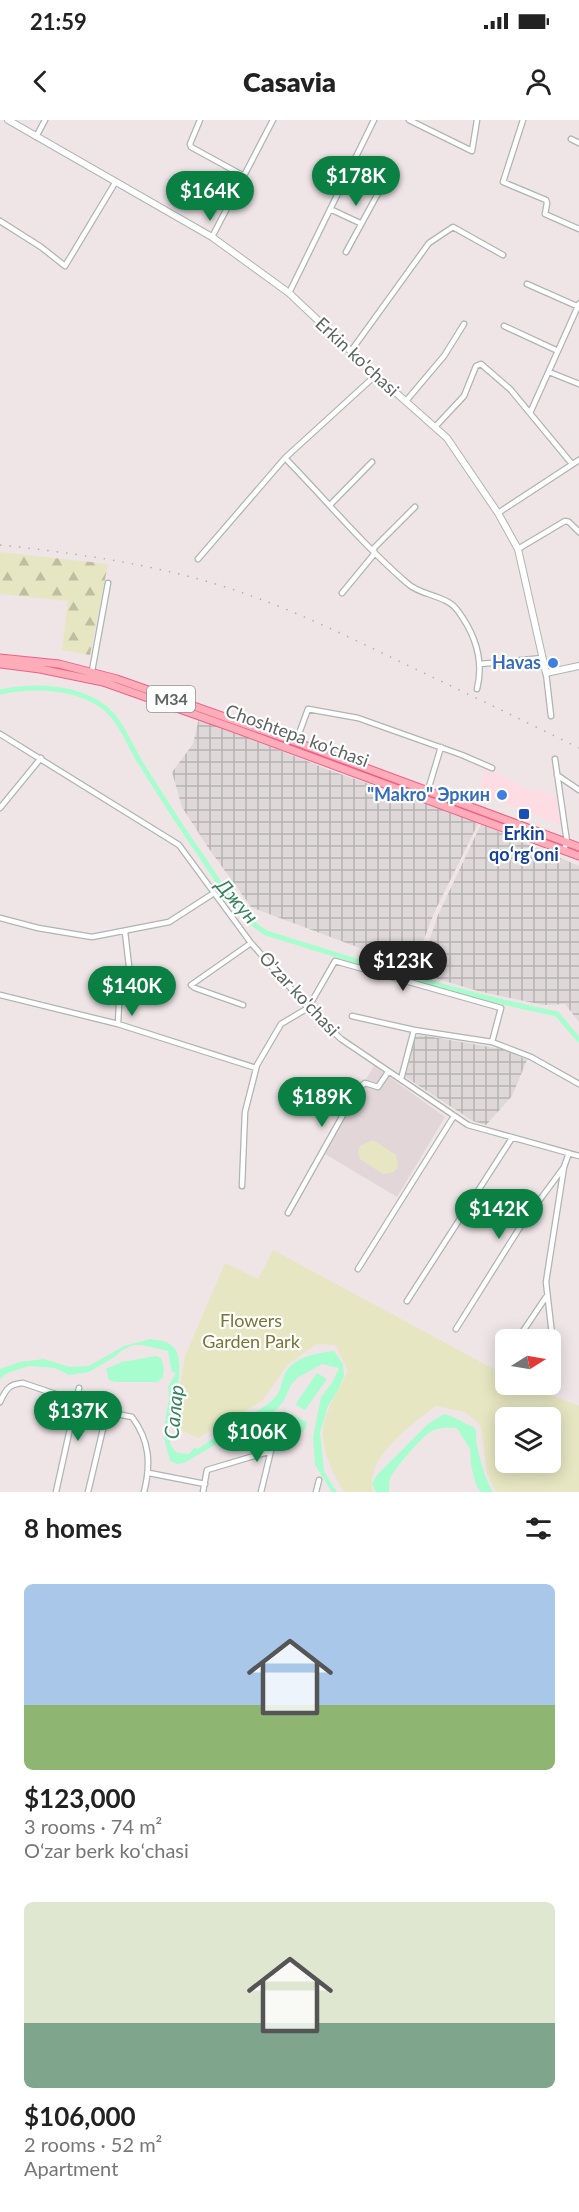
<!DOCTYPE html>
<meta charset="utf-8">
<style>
body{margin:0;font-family:Lato,sans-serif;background:#f2f2f2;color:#222;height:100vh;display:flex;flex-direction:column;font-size:22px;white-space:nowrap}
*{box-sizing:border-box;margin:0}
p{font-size:20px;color:#767676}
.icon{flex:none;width:33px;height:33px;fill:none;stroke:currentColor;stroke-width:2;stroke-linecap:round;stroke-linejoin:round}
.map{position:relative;height:1372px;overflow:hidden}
.sheet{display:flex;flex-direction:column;background:#fff;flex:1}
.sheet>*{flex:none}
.needle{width:39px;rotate:79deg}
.controls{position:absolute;left:495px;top:1209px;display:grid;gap:12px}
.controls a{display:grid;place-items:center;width:66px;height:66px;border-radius:9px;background:#fff;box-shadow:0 3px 15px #0003;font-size:30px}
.price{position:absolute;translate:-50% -51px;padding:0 14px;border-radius:21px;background:#0b8043;color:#fff;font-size:20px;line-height:39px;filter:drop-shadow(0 2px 3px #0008)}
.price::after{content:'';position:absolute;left:50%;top:36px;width:18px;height:14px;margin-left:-9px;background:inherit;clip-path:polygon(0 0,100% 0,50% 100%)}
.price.active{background:#222;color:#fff}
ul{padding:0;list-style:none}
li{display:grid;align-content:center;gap:12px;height:318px;padding:0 24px}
li span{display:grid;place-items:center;height:186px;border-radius:9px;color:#555}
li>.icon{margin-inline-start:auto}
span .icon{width:108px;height:108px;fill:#fffc;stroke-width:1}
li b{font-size:26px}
h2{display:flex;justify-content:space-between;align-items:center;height:72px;padding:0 24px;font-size:26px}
.status{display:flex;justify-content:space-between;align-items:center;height:42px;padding:0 30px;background:#fff;direction:ltr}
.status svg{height:16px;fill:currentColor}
header{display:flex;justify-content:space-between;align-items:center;height:78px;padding:0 24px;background:#fff;font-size:27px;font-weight:800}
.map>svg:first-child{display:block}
.commercial{fill:#fddce4}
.industrial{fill:url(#industrial-grid)}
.education{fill:#e2d6d9}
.green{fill:#e6e6c2;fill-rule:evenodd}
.forest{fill:url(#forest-firs)}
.water{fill:#a7fdcd}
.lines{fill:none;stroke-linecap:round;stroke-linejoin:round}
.canal{stroke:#a7fdcd;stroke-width:5}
.street-casing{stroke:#aeb5b3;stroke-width:7}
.secondary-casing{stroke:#aeb6b2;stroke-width:8}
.primary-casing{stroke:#ef5f87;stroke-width:9}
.street{stroke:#fff;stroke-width:4.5}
.secondary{stroke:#fff;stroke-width:6}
.primary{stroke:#fdacb9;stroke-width:7}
.rail{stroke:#b0b1b1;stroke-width:1.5;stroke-dasharray:1.5 8;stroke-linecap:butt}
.shop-dot{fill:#3f7fe0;stroke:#fff;stroke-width:2}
.transit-dot{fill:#1a4fb4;stroke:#fff;stroke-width:2}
.labels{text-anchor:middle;stroke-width:4.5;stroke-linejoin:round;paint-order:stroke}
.shield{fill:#fff;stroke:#8e9391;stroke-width:1.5}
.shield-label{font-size:16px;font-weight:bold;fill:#5d6562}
.street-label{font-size:18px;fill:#5d6562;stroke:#fff}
.shop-label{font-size:18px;font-weight:bold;fill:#366cbe;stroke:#fff;text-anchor:end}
.transit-label{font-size:18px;font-weight:bold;fill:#164399;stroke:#fff}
.park-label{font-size:18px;fill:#747732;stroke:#fff}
.water-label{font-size:20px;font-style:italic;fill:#35845e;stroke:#fff}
</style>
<div class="status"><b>21:59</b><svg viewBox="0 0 49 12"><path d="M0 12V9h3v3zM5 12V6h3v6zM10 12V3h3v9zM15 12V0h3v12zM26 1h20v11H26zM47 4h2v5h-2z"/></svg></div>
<header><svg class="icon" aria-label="back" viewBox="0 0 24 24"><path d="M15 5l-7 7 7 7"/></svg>Casavia<svg class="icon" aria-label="person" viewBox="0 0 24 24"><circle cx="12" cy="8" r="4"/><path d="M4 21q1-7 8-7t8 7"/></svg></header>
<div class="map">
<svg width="579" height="1372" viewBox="0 0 579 1372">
<defs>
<pattern id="industrial-grid" width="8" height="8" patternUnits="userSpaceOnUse" patternTransform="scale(1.5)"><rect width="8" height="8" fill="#ded8d9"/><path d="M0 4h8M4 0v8" fill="none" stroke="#b7b3b3"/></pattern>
<pattern id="forest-firs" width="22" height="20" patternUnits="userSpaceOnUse" patternTransform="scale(1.5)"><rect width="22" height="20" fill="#e6e6c2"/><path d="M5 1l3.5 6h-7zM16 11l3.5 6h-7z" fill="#bebea1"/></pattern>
</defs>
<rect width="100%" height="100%" fill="#efe5e7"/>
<path class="commercial" d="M486 647 518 664V666L535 672 538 670 557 676 559 678 562 705 478 673Z"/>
<path class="industrial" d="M199 598 329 650 479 702 434 793 414 845H405L251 787 207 726 182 687 172 652 193 624Z
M481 704 579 746V902L565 884 543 885 478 871 418 853 438 795Z
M421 915 501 929 527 940 512 976 486 1005 473 1001 404 956 415 917Z"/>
<path class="education" d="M374 946 445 997 397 1077 325 1034 345 994Z"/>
<path class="green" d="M373 1020 396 1035 398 1046 394 1052 383 1054 360 1039 358 1032 360 1026Z
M273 1130 505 1255 506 1264 525 1265 579 1286V1372H496L487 1354 481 1306 465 1292 436 1286C413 1303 363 1339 373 1372H344C334 1356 323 1333 323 1314 323 1293 339 1270 348 1251L336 1225 317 1224 288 1244 262 1281 198 1318 173 1307 185 1236 225 1143 258 1159ZM506 1298H550V1342H506Z"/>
<path class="forest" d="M0 432 108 444 90 535 62 530 68 481 1 474 0 478Z"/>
<path class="water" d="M150 1219C155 1220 163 1220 168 1223 194 1235 167 1299 169 1318 170 1325 172 1329 178 1333L189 1334 194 1328 198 1329C208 1323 215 1316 225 1309 239 1300 266 1289 276 1276 282 1269 282 1257 287 1250 298 1236 318 1233 334 1231L343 1244 344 1256 337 1272 328 1286 320 1312 324 1352 337 1372H332L315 1345 313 1317 321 1277 332 1263 339 1248 322 1244 297 1258 291 1265 283 1282 268 1298 235 1310 218 1323 184 1343 177 1344 170 1341 163 1314 169 1278 168 1267 176 1253 172 1252 168 1231 142 1225H133L121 1231 116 1236 89 1252 69 1255 55 1248 29 1246 7 1253 0 1259V1249L20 1242 44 1239 70 1247 89 1246 124 1226Z
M156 1236 161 1238 164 1248 163 1257 158 1262H115L109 1260 106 1249 122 1242Z
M317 1253 327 1259 305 1290 296 1285 297 1282Z
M286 1292 307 1302 306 1308 302 1312 282 1306Z
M444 1294C456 1297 463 1303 474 1307 478 1314 475 1319 477 1326 481 1343 484 1357 493 1372H481L476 1365 471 1345 470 1329 457 1308C448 1307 438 1307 430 1312 421 1318 395 1348 390 1358 389 1362 389 1368 389 1372H376L372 1363 378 1354 428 1304Z"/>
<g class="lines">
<path class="canal" d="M0 572C34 565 77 566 105 588 121 601 129 624 140 642 160 674 180 706 202 737 220 764 238 796 266 813 362 843 458 874 557 894L579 920"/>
<g class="street-casing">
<path id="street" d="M200 0 190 24 191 27 244 56
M409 0 472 31 477 0
M523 0 503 62 546 80 547 83 545 94 579 109
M36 17 45 0
M571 19 579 23
M330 89 360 103
M0 101 41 127 65 146 115 63
M212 117 273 0
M346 132 388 55
M527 164 579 187
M289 173 374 0
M504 206 558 231
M351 231 429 123 453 107 503 135
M549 252 579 264
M406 281 444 236 464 204
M530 293 579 184
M435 307 464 276 476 246 481 244 510 269 572 344
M285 338C326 380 363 425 407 463 420 476 446 474 458 491 475 514 484 541 477 569
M330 385 372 342
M498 393 579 340
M518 429 565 401 569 402 579 412
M198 439 285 338 376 255
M342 473 375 433 373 429 415 387
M480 544 543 538
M92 551 108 463
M546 553 551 596
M0 614 179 725 251 823 308 888 341 919 468 1005 579 1036
M296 622 308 589 358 598 462 635 492 648
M555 639 567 722 564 729
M557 655 579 670
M428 670 441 627
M0 688 41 638
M0 798 38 808 92 817 169 802 214 773
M0 875 118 904 256 948
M243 885 195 868 191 865 251 823
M352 896 414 910 492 922 531 937 579 964
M118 904 119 884 129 846 125 812
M401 959 414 910
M242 1066 245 992 257 945 281 904 308 888 335 841 501 888 492 922
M288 1093 357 970 365 963 378 967 388 952
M358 1149 454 996
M407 1181 512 1018
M456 1209 522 1104 564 1047 569 1033
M517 1220 546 1177
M557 1258 546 1162 564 1047
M0 1282C6 1269 9 1264 23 1263L76 1281
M149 1353 205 1364
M56 1372 79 1268
M88 1372 107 1292 132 1297C150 1321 151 1344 144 1372
M203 1372 207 1350 271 1331
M261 1372 274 1318
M316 1372 319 1360"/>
</g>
<g class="secondary-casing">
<path id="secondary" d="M8 0 212 117 289 173 376 255 447 318 498 393 518 429 546 553 579 546"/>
</g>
<g class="primary-casing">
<path id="primary" d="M0 538 59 544 117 559 296 622 579 727
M0 544 40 549 103 562 233 608 579 736"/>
</g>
<use href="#street" class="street"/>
<use href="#secondary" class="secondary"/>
<use href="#primary" class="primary"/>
<path class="rail" d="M0 425C74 433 147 443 219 465 284 485 345 515 407 545 464 572 522 600 579 628"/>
</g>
<g class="shop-dot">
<circle cx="553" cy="543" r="6"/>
<circle cx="502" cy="675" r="6"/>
</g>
<rect class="transit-dot" x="518" y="688" width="12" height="12" rx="3"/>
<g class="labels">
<rect class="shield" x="147" y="566" width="48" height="26" rx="4.5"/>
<g class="shield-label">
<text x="171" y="585">M34</text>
</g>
<g class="street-label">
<text transform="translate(357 237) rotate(43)" y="6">Erkin ko'chasi</text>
<text transform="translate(297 616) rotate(20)" y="6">Choshtepa ko'chasi</text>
<text transform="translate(299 874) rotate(47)" y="6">O'zar ko'chasi</text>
</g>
<g class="shop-label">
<text x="541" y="549">Havas</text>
<text x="490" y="681">"Makro" Эркин</text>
</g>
<g class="transit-label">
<text x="524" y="720">Erkin<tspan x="524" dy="21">qoʻrgʻoni</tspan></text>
</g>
<g class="park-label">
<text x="251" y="1207">Flowers<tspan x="251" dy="21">Garden Park</tspan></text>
</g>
<g class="water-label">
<text transform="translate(237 781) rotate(49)" y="7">Джун</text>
<text transform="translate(174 1292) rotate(-84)" y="7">Салар</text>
</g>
</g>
</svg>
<div class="controls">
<a><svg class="needle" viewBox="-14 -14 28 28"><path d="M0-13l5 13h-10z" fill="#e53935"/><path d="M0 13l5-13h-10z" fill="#767676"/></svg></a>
<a><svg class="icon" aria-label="layers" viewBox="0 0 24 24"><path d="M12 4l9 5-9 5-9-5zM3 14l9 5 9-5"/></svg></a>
</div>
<b class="price" style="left:356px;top:87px">$178K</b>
<b class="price" style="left:210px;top:102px">$164K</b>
<b class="price active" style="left:403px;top:872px">$123K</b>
<b class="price" style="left:132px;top:897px">$140K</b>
<b class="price" style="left:322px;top:1008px">$189K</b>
<b class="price" style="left:499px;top:1120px">$142K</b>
<b class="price" style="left:78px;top:1322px">$137K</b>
<b class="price" style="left:257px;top:1343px">$106K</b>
</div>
<section class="sheet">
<h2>8 homes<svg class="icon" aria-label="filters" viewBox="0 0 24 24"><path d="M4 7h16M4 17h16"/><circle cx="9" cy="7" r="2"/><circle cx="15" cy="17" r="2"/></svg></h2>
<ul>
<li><span style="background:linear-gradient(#a9c7e8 65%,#8fb573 0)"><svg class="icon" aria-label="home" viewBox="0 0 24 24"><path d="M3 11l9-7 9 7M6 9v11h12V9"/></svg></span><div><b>$123,000</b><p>3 rooms · 74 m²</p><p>Oʻzar berk koʻchasi</p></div></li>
<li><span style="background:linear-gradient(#dfe7d0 65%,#7fa58c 0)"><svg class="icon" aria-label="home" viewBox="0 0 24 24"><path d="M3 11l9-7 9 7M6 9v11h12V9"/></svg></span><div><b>$106,000</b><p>2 rooms · 52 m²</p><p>Apartment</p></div></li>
</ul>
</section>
